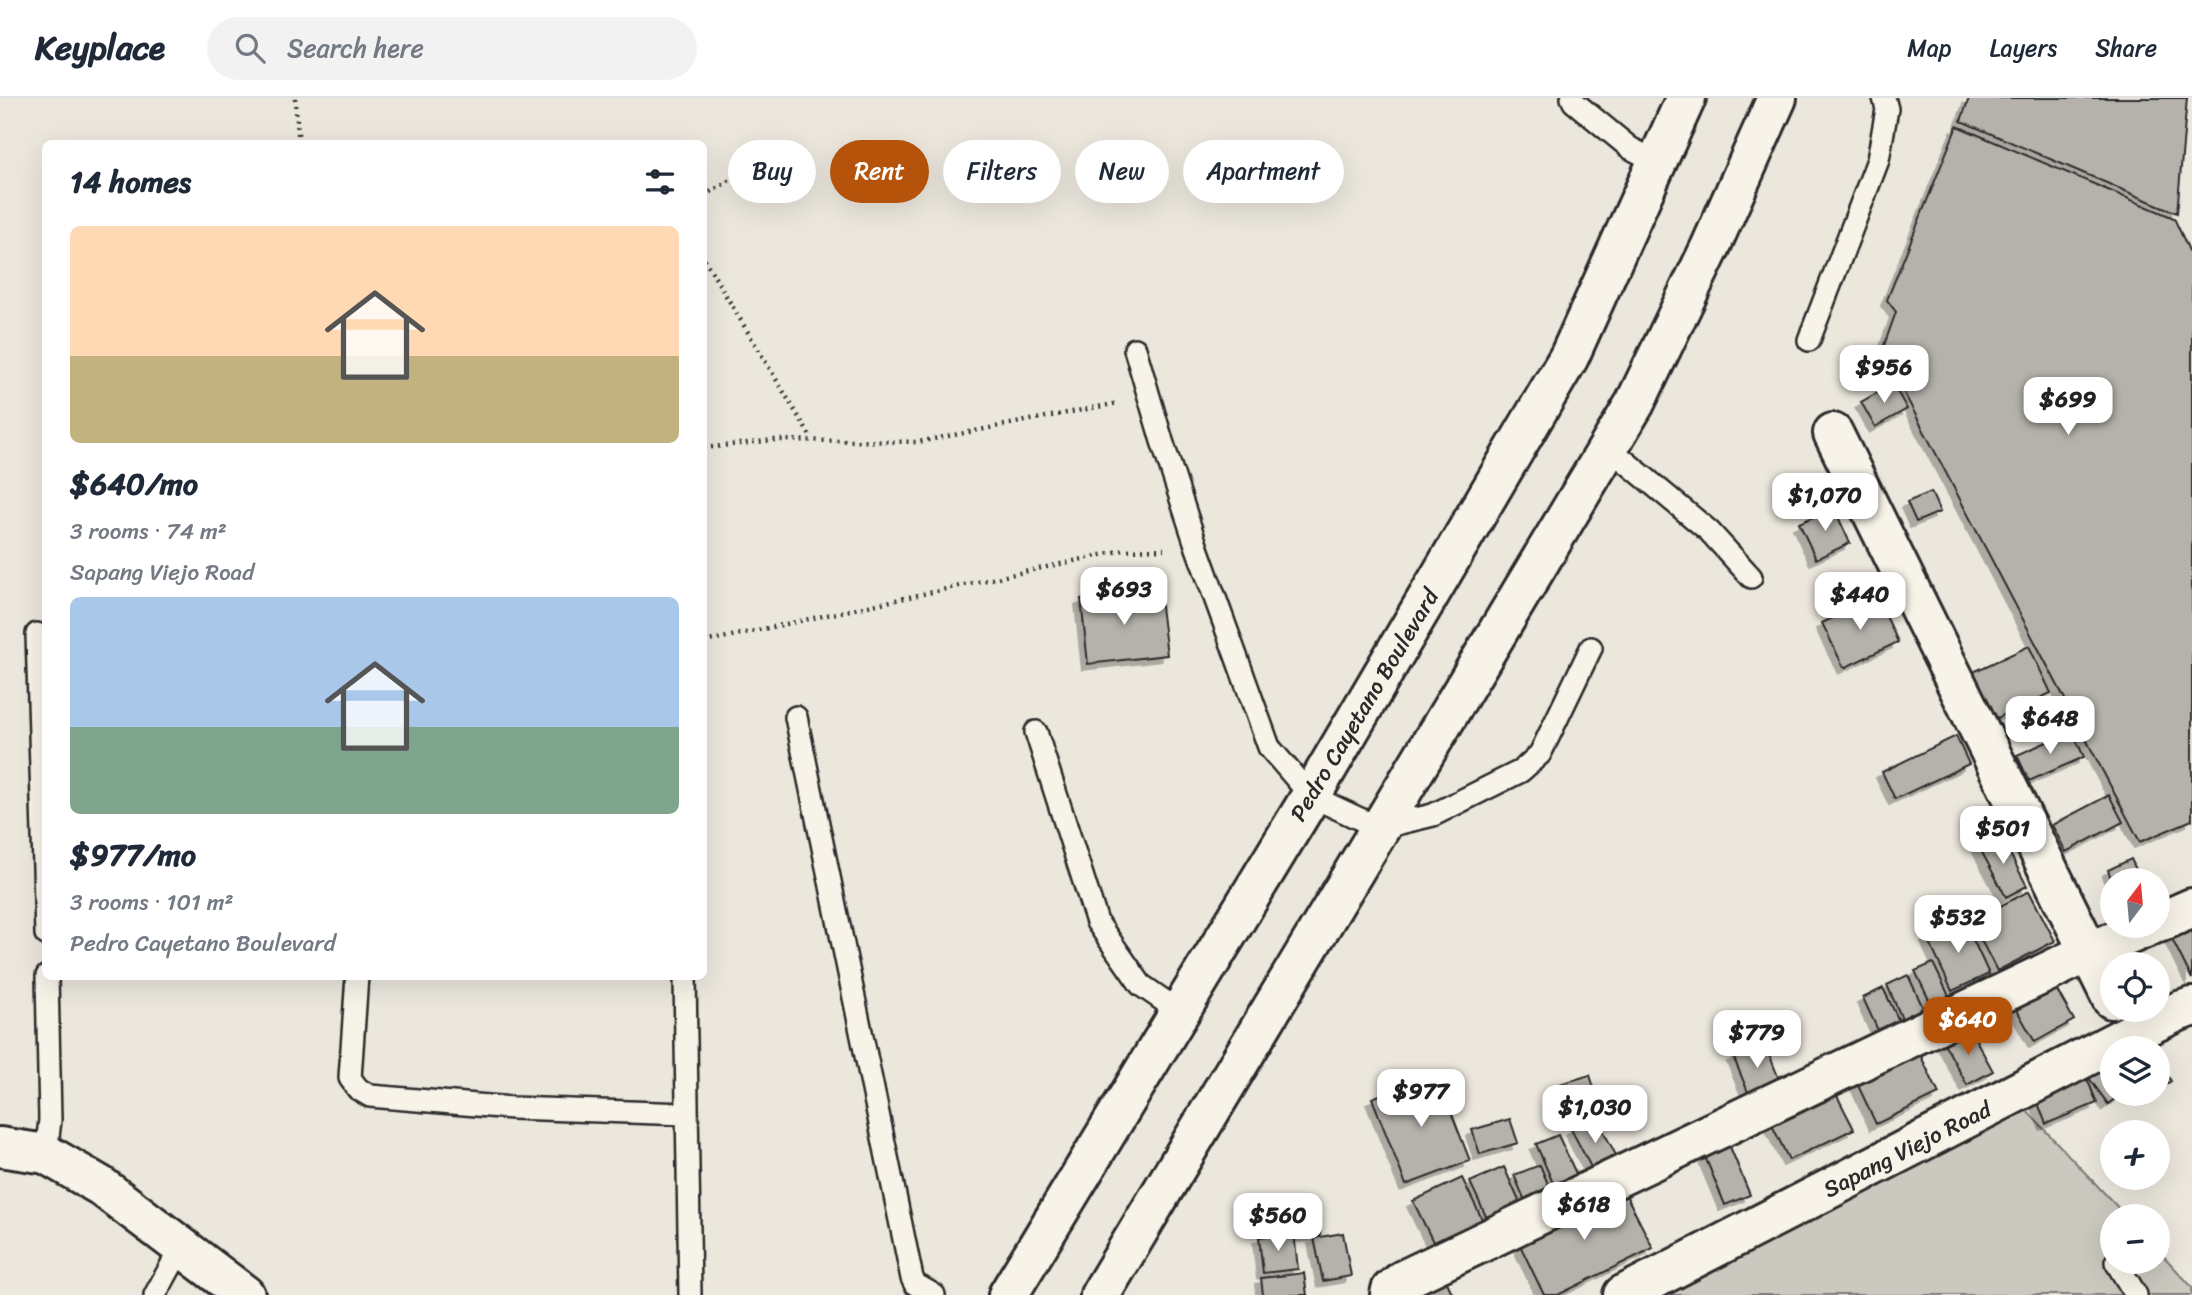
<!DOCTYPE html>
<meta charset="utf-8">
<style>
body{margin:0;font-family:Sriracha,sans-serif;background:#f2f2f3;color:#1f2937;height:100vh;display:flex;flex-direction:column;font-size:26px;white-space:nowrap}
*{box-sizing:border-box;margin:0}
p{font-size:23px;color:#747a83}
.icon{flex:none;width:38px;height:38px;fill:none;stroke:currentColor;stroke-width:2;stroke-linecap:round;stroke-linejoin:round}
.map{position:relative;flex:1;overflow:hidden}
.details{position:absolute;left:42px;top:42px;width:665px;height:840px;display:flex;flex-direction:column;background:#fff;border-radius:10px;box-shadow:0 7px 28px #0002}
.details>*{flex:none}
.top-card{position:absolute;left:728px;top:42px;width:665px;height:63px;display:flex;gap:14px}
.needle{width:46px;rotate:16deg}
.buttons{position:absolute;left:2100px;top:770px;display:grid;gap:14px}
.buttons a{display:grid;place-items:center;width:70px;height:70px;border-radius:50%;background:#fff;box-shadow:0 7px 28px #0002;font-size:35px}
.price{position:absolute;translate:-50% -60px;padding:0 16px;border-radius:14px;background:#fff;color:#222;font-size:23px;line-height:46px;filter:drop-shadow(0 2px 4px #0008)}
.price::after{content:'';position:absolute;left:50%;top:42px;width:21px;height:16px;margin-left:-10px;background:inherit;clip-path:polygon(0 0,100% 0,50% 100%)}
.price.active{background:#b45309;color:#fff}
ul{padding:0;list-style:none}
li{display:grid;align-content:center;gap:14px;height:371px;padding:0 28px}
li span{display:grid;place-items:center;height:217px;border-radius:10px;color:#555}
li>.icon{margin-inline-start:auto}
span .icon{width:126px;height:126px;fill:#fffc;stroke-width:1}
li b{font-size:30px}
h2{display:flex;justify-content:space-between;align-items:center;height:84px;padding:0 28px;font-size:30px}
.chip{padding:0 24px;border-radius:32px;background:#fff;box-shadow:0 7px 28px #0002;font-size:24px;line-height:63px}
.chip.active{background:#b45309;color:#fff}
header{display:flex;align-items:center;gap:42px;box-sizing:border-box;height:98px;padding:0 35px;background:#fff;border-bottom:2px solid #e0e1e3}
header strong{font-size:33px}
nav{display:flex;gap:38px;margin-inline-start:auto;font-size:24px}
.search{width:490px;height:63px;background:#f2f2f3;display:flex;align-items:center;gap:18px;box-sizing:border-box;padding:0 24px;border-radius:38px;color:#747a83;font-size:26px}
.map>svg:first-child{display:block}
.green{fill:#cbc8bf;stroke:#7b7a75;stroke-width:2}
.building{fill:#b5b2ab;stroke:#2b2b2b;stroke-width:2;filter:url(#shadow)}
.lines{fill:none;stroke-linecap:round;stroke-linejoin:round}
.service-casing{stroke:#2b2b2b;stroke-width:26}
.minor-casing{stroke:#2b2b2b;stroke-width:44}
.tertiary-casing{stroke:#2b2b2b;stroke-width:44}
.secondary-casing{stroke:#2b2b2b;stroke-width:44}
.path{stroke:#2b2b2b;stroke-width:4.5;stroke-dasharray:2 5;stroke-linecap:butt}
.service{stroke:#f7f3e8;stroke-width:21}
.minor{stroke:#f7f3e8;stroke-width:38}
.tertiary{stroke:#f7f3e8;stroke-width:38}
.secondary{stroke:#f7f3e8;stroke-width:38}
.labels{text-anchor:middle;stroke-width:5;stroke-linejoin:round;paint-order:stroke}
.street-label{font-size:23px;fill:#2b2b2b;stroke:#f7f3e8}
</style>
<header>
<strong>Keyplace</strong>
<div class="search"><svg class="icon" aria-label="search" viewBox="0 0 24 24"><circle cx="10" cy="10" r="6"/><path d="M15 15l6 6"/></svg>Search here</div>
<nav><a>Map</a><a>Layers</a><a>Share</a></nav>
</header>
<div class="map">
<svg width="2192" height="1197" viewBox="0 0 2192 1197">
<defs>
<filter id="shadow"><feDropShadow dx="-6" dy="6" stdDeviation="0" flood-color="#0004"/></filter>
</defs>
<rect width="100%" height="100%" fill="#ebe7dd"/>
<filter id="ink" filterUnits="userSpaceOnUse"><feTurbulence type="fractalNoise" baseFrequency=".0143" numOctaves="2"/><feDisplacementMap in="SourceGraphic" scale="14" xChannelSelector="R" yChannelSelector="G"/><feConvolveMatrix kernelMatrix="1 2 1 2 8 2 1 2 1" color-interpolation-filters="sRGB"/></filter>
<g filter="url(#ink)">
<path class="green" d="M2023 1009 2126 1118H2112V1164H2158V1152L2192 1189V1197H1654Z"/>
<path class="building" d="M1969 0H2187L2177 115 1961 23Z
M1957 28 2174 120 2192 159V722L2140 744 1882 253 1896 214 1887 202Z
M1893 286 1907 311 1875 329 1861 304Z
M1931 394 1940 414 1916 424 1907 404Z
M1834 410 1850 445 1816 461 1799 425Z
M1159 492 1167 557 1088 566 1081 501Z
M1877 498 1898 544 1844 570 1822 525Z
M2029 548 2051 595 1991 623 1969 576Z
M2072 633 2084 659 2029 683 2017 657Z
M1956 638 1969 666 1895 701 1882 674Z
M2109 697 2123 724 2066 754 2052 727Z
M2000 737 2027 788 2006 799 1978 747Z
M2131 761 2141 782 2112 783 2108 772Z
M2029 793 2055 843 1997 873 1971 823Z
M1964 822 1989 876 1952 893 1927 839Z
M2192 829V881L2171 839Z
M1933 865 1950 900 1932 908 1915 873Z
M1908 877 1924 912 1903 923 1887 887Z
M2050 880 2074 922 2035 944 2011 902Z
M1883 890 1902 929 1881 939 1863 900Z
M1970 931 1993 973 1967 987 1944 945Z
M1765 946 1781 986 1750 999 1733 958Z
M1918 952 1939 996 1876 1026 1855 981Z
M2104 963 2112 974V996H2121L2108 1006 2086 976Z
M2160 967 2171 983 2158 992V969Z
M1436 975 1470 1063 1406 1087 1372 1000Z
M1590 977 1599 1006 1568 1015 1560 986Z
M2086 978 2097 1005 2046 1026 2035 997Z
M1831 986 1854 1031 1789 1062 1767 1017Z
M1596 1019 1619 1063 1594 1075 1571 1031Z
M1510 1021 1518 1045 1480 1056 1472 1032Z
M1558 1037 1579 1082 1556 1092 1536 1046Z
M1726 1039 1750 1097 1725 1107 1701 1049Z
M1540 1067 1551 1093 1525 1103 1514 1077Z
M1504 1069 1523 1112 1490 1127 1470 1084Z
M1462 1080 1484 1125 1435 1148 1413 1103Z
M1621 1087 1653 1150 1558 1197H1544L1516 1139Z
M1319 1117 1320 1137 1302 1138 1301 1118Z
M1294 1135 1298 1171 1263 1175 1259 1139Z
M1343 1135 1351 1178 1323 1183 1314 1140Z
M1304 1175 1307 1197H1263L1261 1180Z
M1446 1182 1453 1197H1413Z"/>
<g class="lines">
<g class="service-casing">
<path id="service" d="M1572 0 1574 4 1630 50 1657 64
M1809 242 1878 62 1887 11 1884 0
M1135 251 1162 343 1197 450 1269 649 1311 698 1379 730 1433 717 1521 673 1540 656 1591 550
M1608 349 1709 433 1751 479
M37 536 46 836
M796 619 912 1180 915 1186 934 1197
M1036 634 1097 824 1141 887 1180 914
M357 878 350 980 358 991 370 998 512 1010 687 1016
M685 878 690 1197
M46 1056 50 1022 47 878
M2116 1164 2136 1197
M155 1197 182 1148"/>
</g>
<g class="minor-casing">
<path id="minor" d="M1833 335 2112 901
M2158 825 2192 810
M1390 1197 1391 1192 1403 1182 2089 854 2150 828
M1623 1197 2130 936 2179 913 2192 909"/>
</g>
<g class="tertiary-casing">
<path id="tertiary" d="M0 1049 46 1056 101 1088 245 1197"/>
</g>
<g class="secondary-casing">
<path id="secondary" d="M1008 1197 1311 698 1569 259 1686 0
M1100 1197 1635 305 1710 150 1777 0"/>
</g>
<path class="path" d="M295 0 299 46
M704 98 774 55
M704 161 812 341
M704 350 774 342 918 344 1118 305
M704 544 1124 452 1164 451"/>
<use href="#service" class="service"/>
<use href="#minor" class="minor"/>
<use href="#tertiary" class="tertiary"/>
<use href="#secondary" class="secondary"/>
</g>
</g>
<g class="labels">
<g class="street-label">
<text transform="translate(1364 607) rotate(-59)" y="8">Pedro Cayetano Boulevard</text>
<text transform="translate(1907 1051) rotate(-27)" y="8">Sapang Viejo Road</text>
</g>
</g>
</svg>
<div class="buttons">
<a><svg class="needle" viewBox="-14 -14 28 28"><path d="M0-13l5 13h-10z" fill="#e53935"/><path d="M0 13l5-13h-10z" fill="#747a83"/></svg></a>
<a><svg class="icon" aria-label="locate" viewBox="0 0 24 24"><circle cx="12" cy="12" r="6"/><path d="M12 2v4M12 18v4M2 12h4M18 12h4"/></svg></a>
<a><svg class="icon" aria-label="layers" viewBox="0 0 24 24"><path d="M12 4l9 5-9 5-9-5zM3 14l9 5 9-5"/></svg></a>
<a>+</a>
<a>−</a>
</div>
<b class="price" style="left:1884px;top:307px">$956</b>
<b class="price" style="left:2068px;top:339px">$699</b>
<b class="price" style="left:1825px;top:435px">$1,070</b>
<b class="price" style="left:1124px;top:529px">$693</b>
<b class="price" style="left:1860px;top:534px">$440</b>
<b class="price" style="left:2050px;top:658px">$648</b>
<b class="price" style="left:2003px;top:768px">$501</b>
<b class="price" style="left:1958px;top:857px">$532</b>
<b class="price active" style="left:1968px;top:959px">$640</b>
<b class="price" style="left:1757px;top:972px">$779</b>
<b class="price" style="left:1421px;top:1031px">$977</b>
<b class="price" style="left:1595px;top:1047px">$1,030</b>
<b class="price" style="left:1584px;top:1144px">$618</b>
<b class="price" style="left:1278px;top:1155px">$560</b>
<div class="top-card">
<a class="chip">Buy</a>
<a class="chip active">Rent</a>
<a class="chip">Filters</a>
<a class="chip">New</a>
<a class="chip">Apartment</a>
</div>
<section class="details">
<h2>14 homes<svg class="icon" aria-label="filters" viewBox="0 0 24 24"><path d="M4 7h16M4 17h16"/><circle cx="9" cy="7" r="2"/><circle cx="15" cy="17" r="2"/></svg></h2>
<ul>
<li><span style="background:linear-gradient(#ffd9b3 60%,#c2b280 0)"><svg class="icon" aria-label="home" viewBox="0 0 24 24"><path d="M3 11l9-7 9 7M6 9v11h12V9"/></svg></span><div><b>$640/mo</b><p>3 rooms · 74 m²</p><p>Sapang Viejo Road</p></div></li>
<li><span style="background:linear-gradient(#a9c7e8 60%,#7fa58c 0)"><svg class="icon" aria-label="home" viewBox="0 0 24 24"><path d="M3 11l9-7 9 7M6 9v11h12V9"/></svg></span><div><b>$977/mo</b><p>3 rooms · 101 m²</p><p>Pedro Cayetano Boulevard</p></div></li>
</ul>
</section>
</div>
